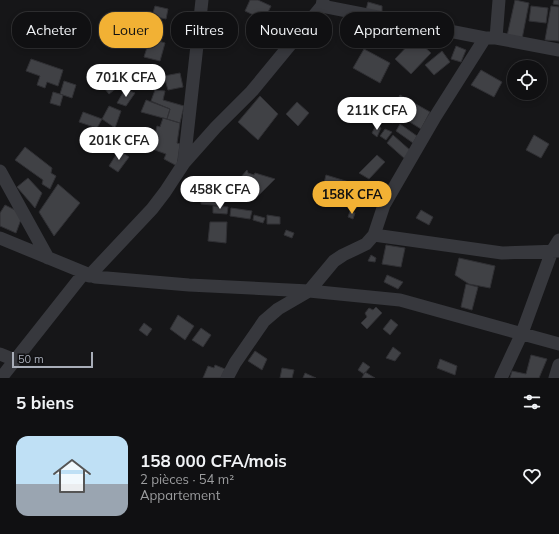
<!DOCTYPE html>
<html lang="fr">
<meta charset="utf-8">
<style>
body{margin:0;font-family:Mulish,sans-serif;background:#1e1e20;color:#f1f3f6;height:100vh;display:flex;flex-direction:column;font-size:15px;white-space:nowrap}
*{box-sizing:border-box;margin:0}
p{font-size:13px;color:#9c9d9f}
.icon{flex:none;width:22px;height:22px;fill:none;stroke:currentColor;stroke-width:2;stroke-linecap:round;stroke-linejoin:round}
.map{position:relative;height:378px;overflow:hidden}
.panel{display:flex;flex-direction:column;background:#101012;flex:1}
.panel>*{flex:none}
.banner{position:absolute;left:12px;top:12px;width:535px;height:36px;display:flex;gap:8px}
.buttons{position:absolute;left:507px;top:60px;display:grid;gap:8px}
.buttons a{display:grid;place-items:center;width:40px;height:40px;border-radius:50%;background:#101012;box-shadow:0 2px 6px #0003,0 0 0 1px #303032;font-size:20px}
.scale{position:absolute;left:12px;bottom:10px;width:81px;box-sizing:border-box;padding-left:4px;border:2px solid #a8adb8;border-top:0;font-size:11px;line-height:14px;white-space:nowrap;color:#a8adb8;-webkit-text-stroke:3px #111113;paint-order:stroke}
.price{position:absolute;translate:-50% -34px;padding:0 9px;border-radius:14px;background:#fff;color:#222;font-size:13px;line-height:26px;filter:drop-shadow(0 1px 2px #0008)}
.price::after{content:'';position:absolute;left:50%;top:24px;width:12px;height:9px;margin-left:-6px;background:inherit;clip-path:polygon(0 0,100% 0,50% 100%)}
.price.on{background:#f2b134;color:#111}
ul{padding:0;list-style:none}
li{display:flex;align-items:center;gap:12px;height:100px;padding:0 16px}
li span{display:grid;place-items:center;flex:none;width:112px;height:80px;border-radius:12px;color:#555}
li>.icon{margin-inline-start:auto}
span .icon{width:48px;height:48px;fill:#fffc;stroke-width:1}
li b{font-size:17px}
h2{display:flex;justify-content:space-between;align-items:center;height:48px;padding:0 16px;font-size:17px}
.pill{padding:0 14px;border-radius:16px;background:#101012;box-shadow:0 2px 6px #0003,0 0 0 1px #303032;font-size:14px;line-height:36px}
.pill.on{background:#f2b134;color:#111}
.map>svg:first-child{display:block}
.building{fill:#404145;stroke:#303034}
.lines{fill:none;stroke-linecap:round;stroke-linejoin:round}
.minor{stroke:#37383d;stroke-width:13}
</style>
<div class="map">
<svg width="559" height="378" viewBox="0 0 559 378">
<rect width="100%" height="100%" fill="#161618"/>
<path class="building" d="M250 0H258L271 6 264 20 245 11Z
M515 0 529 3 522 39 507 36Z
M554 0H559V5L553 4Z
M368 2 382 6V14L366 10Z
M155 6 168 9 166 19 152 16Z
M531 6 548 8 546 23 529 21Z
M551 6 559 7V41L545 40Z
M179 25 195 31 189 45 183 42 178 32Z
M150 38 165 43 160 61 144 57Z
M415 38 431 53 411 74 395 59Z
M456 46 466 50 461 62 451 59Z
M364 49 390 63 380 83 353 68Z
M442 51 450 62 434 75 425 65Z
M31 59 63 70 58 86 47 82 45 88 37 85 40 76 26 71Z
M481 70 502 82 494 97 471 85Z
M111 72 122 84 109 94 99 82Z
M180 73 183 87 168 90 164 76Z
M64 81 76 85 72 98 60 94Z
M125 89 135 93 126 106 117 103Z
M155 90 165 91 163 100 184 106 180 123 167 119 170 109 151 101Z
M53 92 63 95 60 106 50 103Z
M400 95 430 112 421 129 392 111Z
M260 96 278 114 258 140 238 122Z
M146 100 170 109 167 119 141 112Z
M297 102 309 113 298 126 286 114Z
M109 106 121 111 115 128 102 119Z
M382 111 396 118 393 123 381 117Z
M83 112 102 119 97 128 79 122Z
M163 118 180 123 177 143 180 144 177 166 164 159 166 154 152 149 157 126 160 127Z
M400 124 417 136 413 143 396 131Z
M376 125 381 128 377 137 372 133Z
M385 129 392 132 386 140 380 136Z
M393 135 411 151 405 159 387 143Z
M534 135 549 144 541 158 526 150Z
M25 147 52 168 51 173 56 176 50 189 42 184 43 180 15 160Z
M119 150 129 157 118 172 109 166Z
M377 155 385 162 369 179 359 173Z
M247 170 248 173 254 175 255 173 275 179 255 199 228 192Z
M326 175 349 182 343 194 323 187Z
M28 178 42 193 35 208 17 187Z
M58 184 80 203 54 236 39 212Z
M201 189 225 192 223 206 201 204Z
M5 205 23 214 16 233 0 226V213Z
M213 206 228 207 227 214 213 213Z
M231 208 252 211 250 219 230 216Z
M421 210 433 217 429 225 416 218Z
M350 211 355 213 353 219 348 217Z
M254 215 265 218 263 223 253 220Z
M267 215 280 217V224H267Z
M210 222H227L226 243 208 241Z
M286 230 294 233 292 238 284 235Z
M386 245 405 248 401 267 382 264Z
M371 255 376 258 375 262 368 261Z
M459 258 495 266 490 288 469 284 455 275Z
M387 275 403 282 398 289 384 282Z
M466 284 478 287 472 310 461 307Z
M376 307 382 313 367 329 361 323 367 317 365 313 369 308 373 310Z
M178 315 194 326 185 340 170 329Z
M391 319 398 325 390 335 383 329Z
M144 323 152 329 147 336 139 330Z
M201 328 211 335 203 347 192 340Z
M393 347 401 353 395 361 386 358Z
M255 351 267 359 262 370 248 361Z
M531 355 547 359 539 378H510L512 371 526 374Z
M440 359 457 366 455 375 437 368Z
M363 362 370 367 364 374 358 370Z
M215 365 225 369 221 378H203L208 366 214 368Z
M282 368 294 370 292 378H280Z
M365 372 375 378H362Z
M305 373 316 378H303Z"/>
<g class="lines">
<path class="minor" d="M322 6 485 38H496L559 50
M496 38 499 0
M184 163 202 0
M0 171 48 258
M374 235 502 253 559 251
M0 238 95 277 189 285 309 291 400 300 559 344
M89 276 152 209 165 192 184 163 216 127 252 91 322 6 323 0
M0 354 15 360
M1 378 84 273
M227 378 235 363 264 321 278 309 309 291 334 261 343 255 366 244 374 235 384 205 435 117 485 38
M501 378 522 333 552 251 559 240
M555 378 559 365"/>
</g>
</svg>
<div class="buttons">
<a><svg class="icon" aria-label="locate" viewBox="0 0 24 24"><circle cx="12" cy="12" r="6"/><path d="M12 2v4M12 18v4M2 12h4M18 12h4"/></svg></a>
</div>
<div class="scale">50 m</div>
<b class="price" style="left:126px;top:98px">701K CFA</b>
<b class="price" style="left:377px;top:131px">211K CFA</b>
<b class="price" style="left:119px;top:161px">201K CFA</b>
<b class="price" style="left:220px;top:210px">458K CFA</b>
<b class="price on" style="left:352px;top:215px">158K CFA</b>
<div class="banner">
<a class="pill">Acheter</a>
<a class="pill on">Louer</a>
<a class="pill">Filtres</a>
<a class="pill">Nouveau</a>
<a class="pill">Appartement</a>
</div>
</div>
<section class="panel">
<h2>5 biens<svg class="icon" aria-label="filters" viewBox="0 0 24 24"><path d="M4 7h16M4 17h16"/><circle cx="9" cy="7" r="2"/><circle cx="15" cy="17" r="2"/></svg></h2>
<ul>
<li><span style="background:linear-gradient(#bfe0f5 60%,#9aa5b1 0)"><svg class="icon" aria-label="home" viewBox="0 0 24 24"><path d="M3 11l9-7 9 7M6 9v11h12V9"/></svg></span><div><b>158 000 CFA/mois</b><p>2 pièces · 54 m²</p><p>Appartement</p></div><svg class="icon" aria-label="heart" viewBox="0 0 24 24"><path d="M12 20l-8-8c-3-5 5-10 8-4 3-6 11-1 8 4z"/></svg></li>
</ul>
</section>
